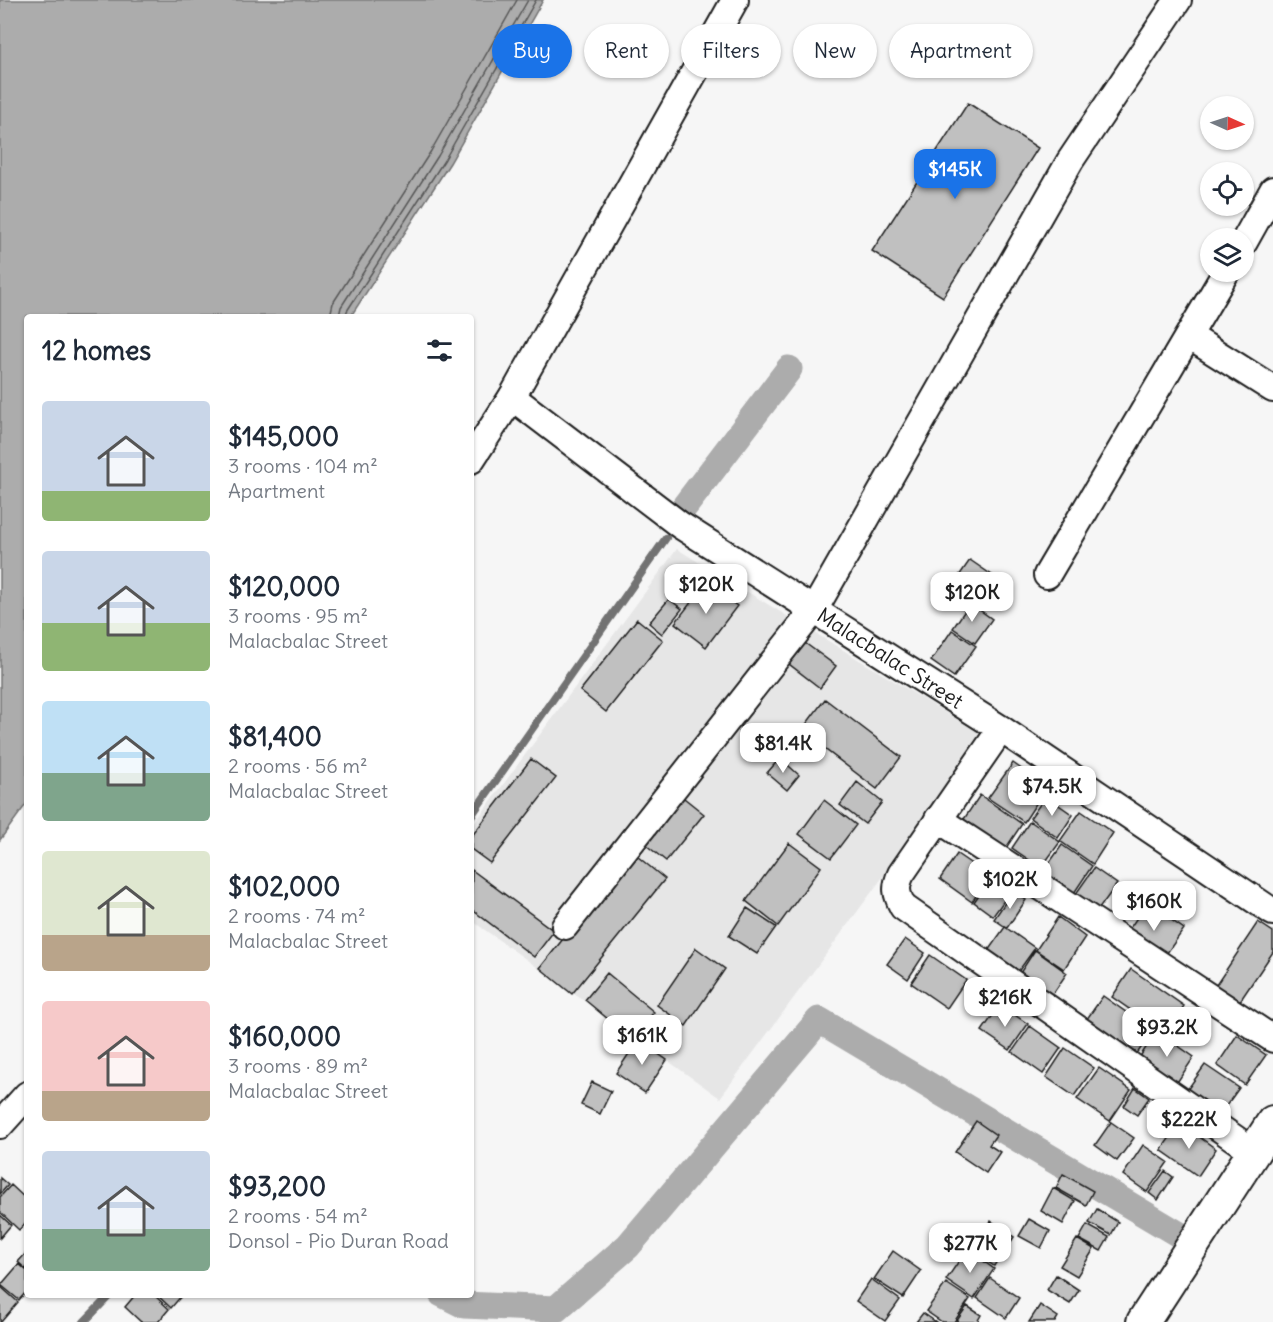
<!DOCTYPE html>
<meta charset="utf-8">
<style>
body{margin:0;font-family:Delius,sans-serif;background:#f2f2f3;color:#1f2937;height:100vh;display:flex;flex-direction:column;font-size:22px;white-space:nowrap}
*{box-sizing:border-box;margin:0}
p{font-size:20px;color:#747a83}
.icon{flex:none;width:33px;height:33px;fill:none;stroke:currentColor;stroke-width:2;stroke-linecap:round;stroke-linejoin:round}
.map{position:relative;flex:1;overflow:hidden}
.details{position:absolute;left:24px;top:314px;width:450px;height:984px;display:flex;flex-direction:column;background:#fff;border-radius:6px;box-shadow:0 2px 4px #0004}
.details>*{flex:none}
.guide{position:absolute;left:492px;top:24px;width:570px;height:54px;display:flex;gap:12px}
.needle{width:39px;rotate:93deg}
.buttons{position:absolute;left:1200px;top:96px;display:grid;gap:12px}
.buttons a{display:grid;place-items:center;width:54px;height:54px;border-radius:50%;background:#fff;box-shadow:0 2px 4px #0004;font-size:30px}
.price{position:absolute;translate:-50% -51px;padding:0 14px;border-radius:12px;background:#fff;color:#222;font-size:20px;line-height:39px;filter:drop-shadow(0 2px 3px #0008)}
.price::after{content:'';position:absolute;left:50%;top:36px;width:18px;height:14px;margin-left:-9px;background:inherit;clip-path:polygon(0 0,100% 0,50% 100%)}
.price.on{background:#1a73e8;color:#fff}
ul{padding:0;list-style:none}
li{display:flex;align-items:center;gap:18px;height:150px;padding:0 18px}
li span{display:grid;place-items:center;flex:none;width:168px;height:120px;border-radius:6px;color:#555}
li>.icon{margin-inline-start:auto}
span .icon{width:72px;height:72px;fill:#fffc;stroke-width:1}
li b{font-size:26px}
h2{display:flex;justify-content:space-between;align-items:center;height:72px;padding:0 18px;font-size:26px}
.tag{padding:0 21px;border-radius:27px;background:#fff;box-shadow:0 2px 4px #0004;font-size:21px;line-height:54px}
.tag.on{background:#1a73e8;color:#fff}
.map>svg:first-child{display:block}
.built{fill:#e6e6e6}
.water{fill:#acacac;stroke:#727272;stroke-width:1.5}
.lines{fill:none;stroke-linecap:round;stroke-linejoin:round}
.shore{stroke:#565656;stroke-width:1.5}
.stream{stroke:#727272;stroke-width:8}
.canal{stroke:#acacac;stroke-width:27}
.building{fill:#c0c0c0;stroke:#1c1c1c;stroke-width:1.5}
.minor-casing{stroke:#1c1c1c;stroke-width:30}
.major-casing{stroke:#1c1c1c;stroke-width:36}
.minor{stroke:#fff;stroke-width:26}
.major{stroke:#fff;stroke-width:32}
.labels{text-anchor:middle;stroke-width:5;stroke-linejoin:round;paint-order:stroke}
.street-label{font-size:21px;fill:#1c1c1c;stroke:#fff}
</style>
<div class="map">
<svg width="1273" height="1322" viewBox="0 0 1273 1322">
<rect width="100%" height="100%" fill="#f6f6f6"/>
<filter id="ink" filterUnits="userSpaceOnUse"><feTurbulence type="fractalNoise" baseFrequency=".0167" numOctaves="2"/><feDisplacementMap in="SourceGraphic" scale="12" xChannelSelector="R" yChannelSelector="G"/><feConvolveMatrix kernelMatrix="1 2 1 2 8 2 1 2 1" color-interpolation-filters="sRGB"/></filter>
<g filter="url(#ink)">
<path class="built" d="M677 549 986 737 720 1098 471 920V828Z"/>
<path class="water" d="M0 0H543L450 163 351 316H27V803L0 840Z"/>
<g class="lines">
<path class="shore" d="M330 316 333 303 431 151 517 0
M339 316 341 307 438 156 528 0
M346 316 347 311 445 159 536 0"/>
<path class="stream" d="M471 816 666 538
M84 1322 111 1294"/>
<path class="canal" d="M685 506 789 369
M442 1294 464 1305 556 1309 628 1246 819 1020 1195 1244"/>
</g>
<path class="building" d="M968 103 1038 148 943 297 872 251Z
M970 560 1002 582 984 609 952 586Z
M706 583 737 606 706 647 675 623Z
M669 599 682 609 662 634 649 623Z
M970 603 992 619 975 643 953 628Z
M637 619 663 640 606 712 580 691Z
M952 630 976 646 954 677 931 661Z
M805 643 836 666 820 688 789 664Z
M825 699 901 757 877 789 801 731Z
M780 758 799 775 787 790 767 773Z
M531 759 556 778 490 863 471 849V837Z
M1013 763 1047 787 1024 822 988 798Z
M857 782 882 802 865 824 840 805Z
M679 794 704 814 666 861 641 841Z
M980 795 1022 824 1004 851 962 822Z
M1046 796 1073 815 1058 838 1030 818Z
M824 800 856 825 831 858 799 834Z
M1081 811 1113 833 1093 864 1060 841Z
M1030 821 1060 842 1041 868 1012 848Z
M789 843 821 867 778 926 746 901Z
M1062 845 1092 866 1074 893 1043 872Z
M632 852 665 879 572 994 540 968Z
M957 854 989 876 972 902 940 879Z
M1094 868 1117 884 1096 913 1073 898Z
M472 870 554 931 534 957 471 909Z
M993 874 1013 888 993 916 974 902Z
M1013 891 1026 900 1007 928 994 919Z
M1147 903 1184 929 1162 960 1125 935Z
M747 908 776 927 757 954 729 936Z
M1058 917 1085 937 1064 969 1036 950Z
M1258 922 1273 932V952L1238 1004 1214 988Z
M1005 927 1035 948 1015 976 985 955Z
M905 939 925 953 908 979 887 964Z
M696 948 725 969 686 1026 657 1005Z
M1035 950 1067 973 1050 998 1018 976Z
M930 955 966 980 947 1008 911 983Z
M1131 969 1184 1006 1165 1034 1112 997Z
M607 973 654 1012 632 1039 585 1000Z
M1103 996 1153 1031 1134 1058 1084 1023Z
M1000 1005 1028 1024 1010 1050 982 1031Z
M1030 1026 1061 1048 1043 1074 1012 1052Z
M1157 1031 1194 1057 1176 1084 1139 1058Z
M1237 1035 1266 1055 1245 1085 1217 1065Z
M638 1040 667 1060 645 1093 616 1073Z
M1065 1048 1094 1068 1074 1096 1046 1077Z
M1205 1065 1239 1088 1221 1113 1187 1090Z
M1099 1068 1131 1090 1110 1121 1077 1099Z
M592 1082 611 1091 600 1114 581 1105Z
M1135 1088 1149 1098 1137 1115 1124 1106Z
M976 1121 996 1135 989 1145 1000 1152 986 1173 955 1152Z
M1111 1122 1134 1138 1117 1161 1095 1145Z
M1180 1123 1216 1149 1198 1176 1161 1150Z
M1143 1145 1168 1162 1147 1192 1123 1175Z
M1165 1171 1173 1177 1158 1200 1149 1193Z
M1063 1174 1093 1191 1086 1205 1056 1188Z
M0 1178 8 1185 0 1194Z
M11 1185 27 1200V1221L19 1230 0 1212V1197Z
M1053 1188 1075 1201 1063 1224 1041 1211Z
M1097 1209 1118 1222 1111 1235 1089 1223Z
M0 1215 11 1225 0 1238Z
M1029 1219 1050 1231 1041 1248 1019 1236Z
M991 1221 1014 1237 1005 1251 982 1235Z
M1087 1225 1109 1237 1101 1251 1079 1239Z
M980 1237 1003 1252 994 1266 970 1250Z
M1077 1239 1094 1249 1077 1276 1060 1266Z
M967 1249 994 1269 974 1299 946 1280Z
M893 1251 921 1271 903 1298 874 1279Z
M27 1252V1270L18 1262Z
M19 1264 27 1271V1291L19 1300 1 1285Z
M1056 1275 1079 1290 1070 1304 1047 1290Z
M990 1278 1019 1298 1006 1318 977 1298Z
M871 1279 900 1300 885 1321 856 1301Z
M946 1283 970 1299 954 1322H942L926 1311Z
M0 1286 18 1302 1 1322H0Z
M136 1294H153L169 1309 158 1322H141L125 1307Z
M156 1294H183L171 1308Z
M1040 1305 1058 1317 1055 1322H1029Z
M967 1306 981 1315 977 1322H956Z
M923 1313 936 1322H916Z"/>
<g class="lines">
<g class="minor-casing">
<g id="minor">
<path d="M1244 242 1273 190"/>
<path d="M1189 336 1273 389"/>
<path id="s1" d="M512 397 680 525 1001 729 1273 912"/>
<path d="M471 460 512 397 735 0"/>
<path d="M1047 575 1226 272"/>
<path d="M1001 729 901 874C895 887 896 894 903 907L1254 1152"/>
<path d="M938 819 1273 1039"/>
<path d="M565 926 814 610 1070 161 1178 0"/>
<path d="M0 1125 27 1095"/>
</g>
</g>
<g class="major-casing">
<path id="major" d="M1143 1322 1273 1122"/>
</g>
<use href="#minor" class="minor"/>
<use href="#major" class="major"/>
</g>
</g>
<g class="labels">
<g class="street-label">
<text dy="7" stroke="none"><textPath href="#s1" startOffset="460">Malacbalac Street</textPath></text>
</g>
</g>
</svg>
<div class="buttons">
<a><svg class="needle" viewBox="-14 -14 28 28"><path d="M0-13l5 13h-10z" fill="#e53935"/><path d="M0 13l5-13h-10z" fill="#747a83"/></svg></a>
<a><svg class="icon" aria-label="locate" viewBox="0 0 24 24"><circle cx="12" cy="12" r="6"/><path d="M12 2v4M12 18v4M2 12h4M18 12h4"/></svg></a>
<a><svg class="icon" aria-label="layers" viewBox="0 0 24 24"><path d="M12 4l9 5-9 5-9-5zM3 14l9 5 9-5"/></svg></a>
</div>
<b class="price on" style="left:955px;top:200px">$145K</b>
<b class="price" style="left:706px;top:615px">$120K</b>
<b class="price" style="left:972px;top:623px">$120K</b>
<b class="price" style="left:783px;top:774px">$81.4K</b>
<b class="price" style="left:1052px;top:817px">$74.5K</b>
<b class="price" style="left:1010px;top:910px">$102K</b>
<b class="price" style="left:1154px;top:932px">$160K</b>
<b class="price" style="left:1005px;top:1028px">$216K</b>
<b class="price" style="left:1167px;top:1058px">$93.2K</b>
<b class="price" style="left:642px;top:1066px">$161K</b>
<b class="price" style="left:1189px;top:1150px">$222K</b>
<b class="price" style="left:970px;top:1274px">$277K</b>
<div class="guide">
<a class="tag on">Buy</a>
<a class="tag">Rent</a>
<a class="tag">Filters</a>
<a class="tag">New</a>
<a class="tag">Apartment</a>
</div>
<section class="details">
<h2>12 homes<svg class="icon" aria-label="filters" viewBox="0 0 24 24"><path d="M4 7h16M4 17h16"/><circle cx="9" cy="7" r="2"/><circle cx="15" cy="17" r="2"/></svg></h2>
<ul>
<li><span style="background:linear-gradient(#c9d6e8 75%,#8fb573 0)"><svg class="icon" aria-label="home" viewBox="0 0 24 24"><path d="M3 11l9-7 9 7M6 9v11h12V9"/></svg></span><div><b>$145,000</b><p>3 rooms · 104 m²</p><p>Apartment</p></div></li>
<li><span style="background:linear-gradient(#c9d6e8 60%,#8fb573 0)"><svg class="icon" aria-label="home" viewBox="0 0 24 24"><path d="M3 11l9-7 9 7M6 9v11h12V9"/></svg></span><div><b>$120,000</b><p>3 rooms · 95 m²</p><p>Malacbalac Street</p></div></li>
<li><span style="background:linear-gradient(#bfe0f5 60%,#7fa58c 0)"><svg class="icon" aria-label="home" viewBox="0 0 24 24"><path d="M3 11l9-7 9 7M6 9v11h12V9"/></svg></span><div><b>$81,400</b><p>2 rooms · 56 m²</p><p>Malacbalac Street</p></div></li>
<li><span style="background:linear-gradient(#dfe7d0 70%,#b9a48a 0)"><svg class="icon" aria-label="home" viewBox="0 0 24 24"><path d="M3 11l9-7 9 7M6 9v11h12V9"/></svg></span><div><b>$102,000</b><p>2 rooms · 74 m²</p><p>Malacbalac Street</p></div></li>
<li><span style="background:linear-gradient(#f6c9c9 75%,#b9a48a 0)"><svg class="icon" aria-label="home" viewBox="0 0 24 24"><path d="M3 11l9-7 9 7M6 9v11h12V9"/></svg></span><div><b>$160,000</b><p>3 rooms · 89 m²</p><p>Malacbalac Street</p></div></li>
<li><span style="background:linear-gradient(#c9d6e8 65%,#7fa58c 0)"><svg class="icon" aria-label="home" viewBox="0 0 24 24"><path d="M3 11l9-7 9 7M6 9v11h12V9"/></svg></span><div><b>$93,200</b><p>2 rooms · 54 m²</p><p>Donsol - Pio Duran Road</p></div></li>
</ul>
</section>
</div>
